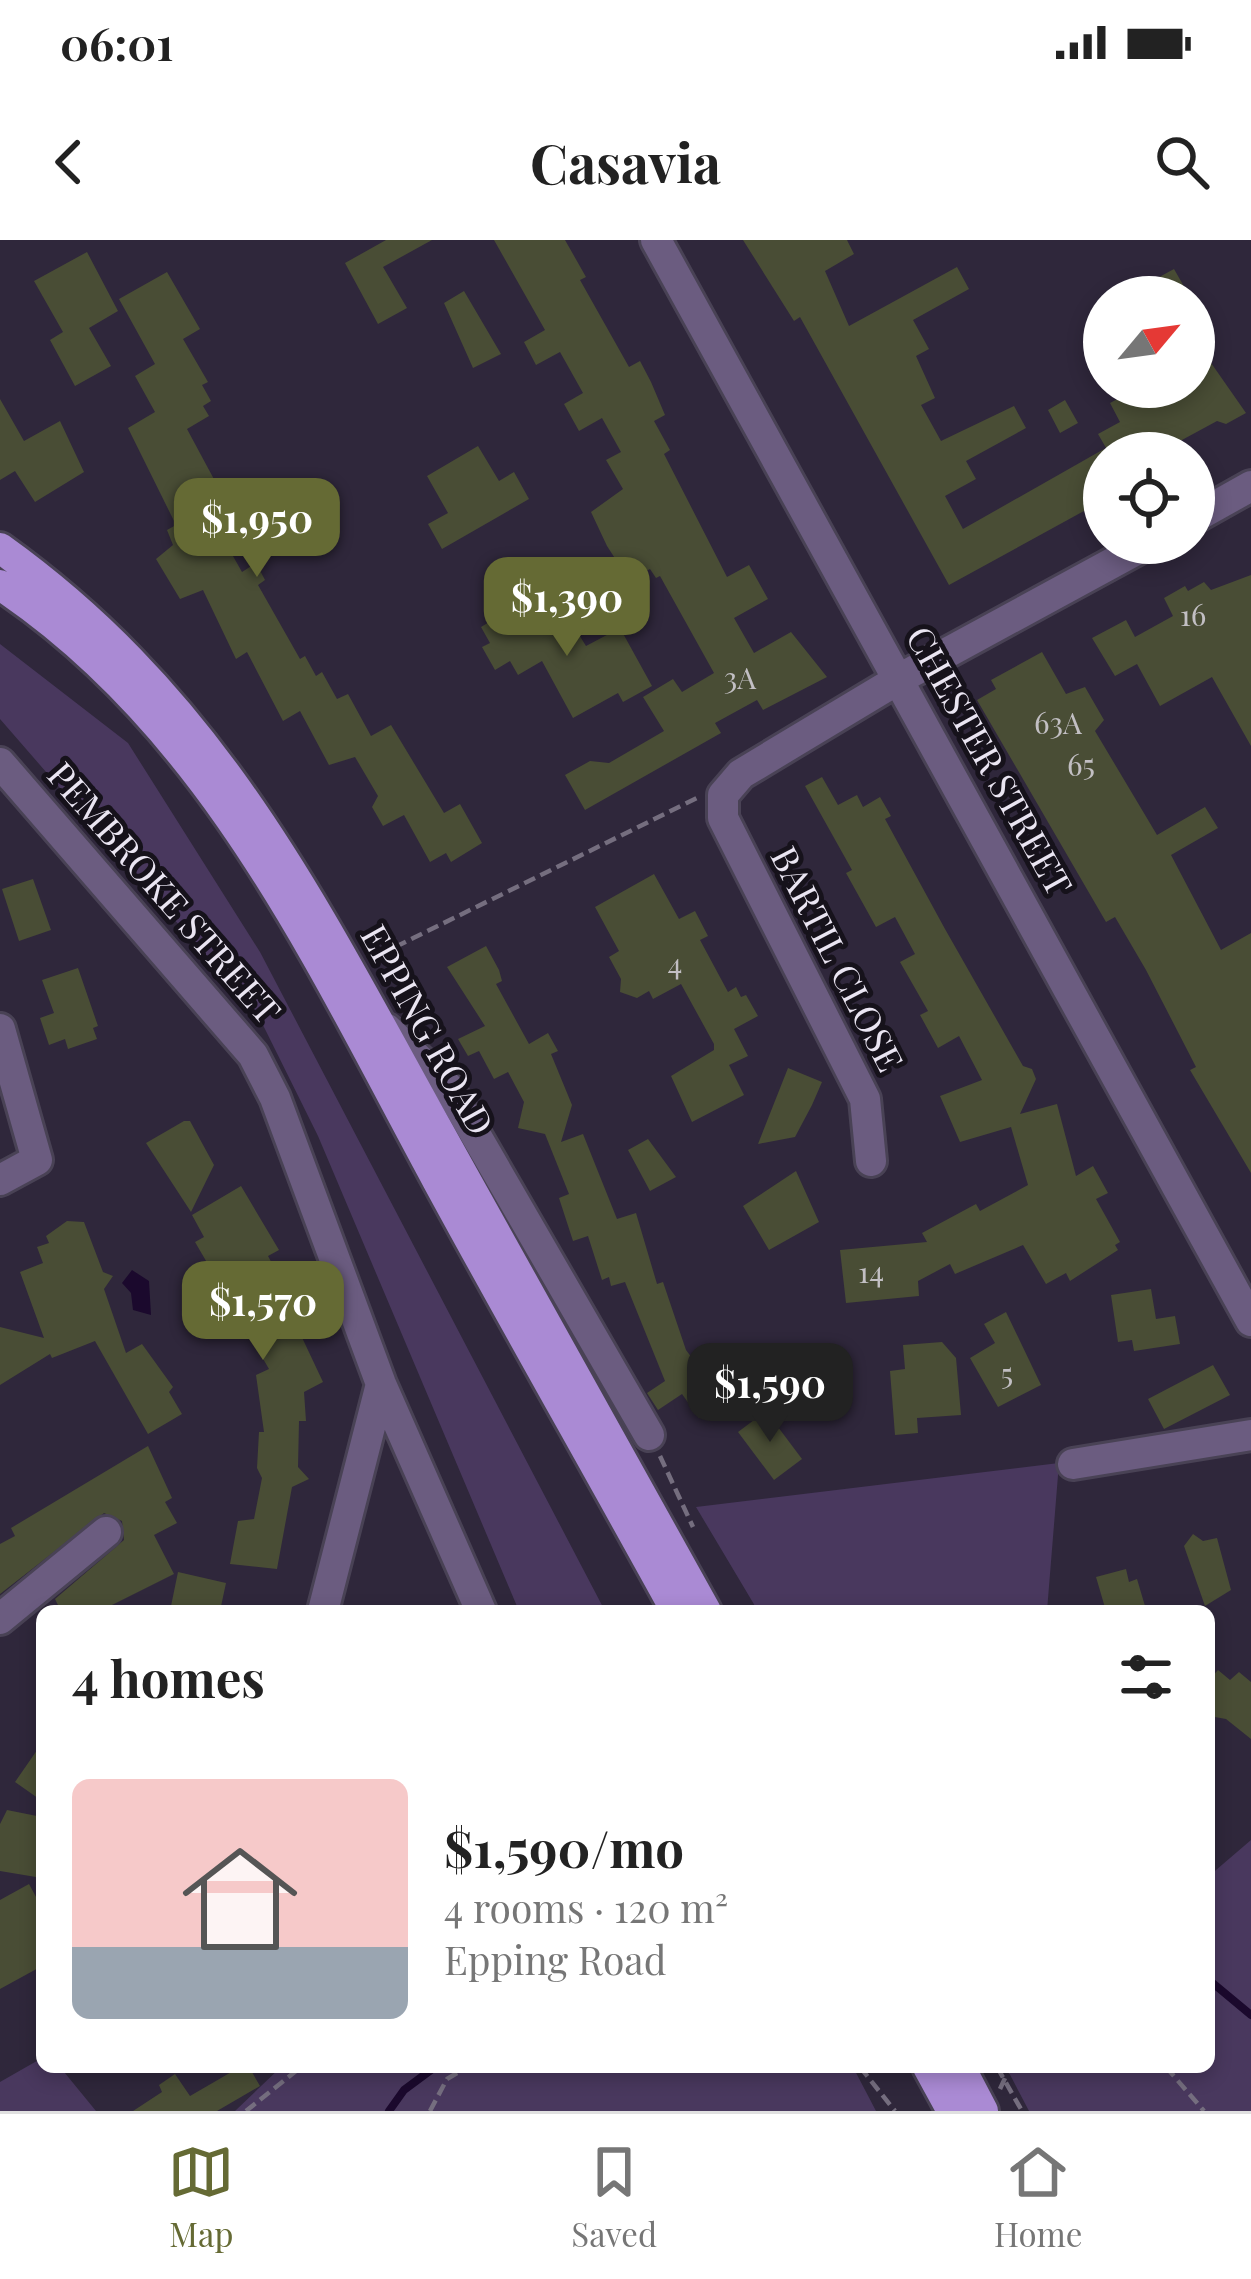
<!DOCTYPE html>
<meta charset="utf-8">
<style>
body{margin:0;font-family:"Playfair Display",serif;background:#f2f2f2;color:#222;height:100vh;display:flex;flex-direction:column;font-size:45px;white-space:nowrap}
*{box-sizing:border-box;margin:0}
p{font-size:39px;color:#767676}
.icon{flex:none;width:66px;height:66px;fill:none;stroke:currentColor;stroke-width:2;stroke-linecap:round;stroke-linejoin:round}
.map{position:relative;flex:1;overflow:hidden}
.sheet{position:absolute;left:36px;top:1365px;width:1179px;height:468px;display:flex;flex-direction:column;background:#fff;border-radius:18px;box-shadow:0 6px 18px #0003}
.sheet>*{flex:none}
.needle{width:78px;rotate:61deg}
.tools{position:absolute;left:1083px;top:36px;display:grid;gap:24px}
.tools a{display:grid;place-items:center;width:132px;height:132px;border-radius:50%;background:#fff;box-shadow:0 6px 18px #0003;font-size:60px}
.price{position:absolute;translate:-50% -102px;padding:0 27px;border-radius:24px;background:#656a34;color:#fff;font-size:39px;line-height:78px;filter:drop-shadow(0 3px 6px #0008)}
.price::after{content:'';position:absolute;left:50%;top:72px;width:36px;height:27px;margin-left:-18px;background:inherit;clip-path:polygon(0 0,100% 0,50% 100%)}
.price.selected{background:#222;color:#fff}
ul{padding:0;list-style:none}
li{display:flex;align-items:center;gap:36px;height:300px;padding:0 36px}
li+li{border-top:3px solid #e0e0e0}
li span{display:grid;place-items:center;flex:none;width:336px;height:240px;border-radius:18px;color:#555}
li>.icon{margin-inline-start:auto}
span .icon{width:144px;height:144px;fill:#fffc;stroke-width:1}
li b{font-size:51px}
h2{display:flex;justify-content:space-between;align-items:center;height:144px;padding:0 36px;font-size:51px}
.status{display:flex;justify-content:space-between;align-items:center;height:84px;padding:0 60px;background:#fff;direction:ltr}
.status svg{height:33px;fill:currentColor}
header{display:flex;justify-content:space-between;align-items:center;height:156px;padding:0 36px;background:#fff;font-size:54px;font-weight:700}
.tab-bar{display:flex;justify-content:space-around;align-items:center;height:168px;border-top:3px solid #e0e0e0;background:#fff;font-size:33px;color:#767676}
.tab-bar a{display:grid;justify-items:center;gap:6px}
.tab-bar .selected{color:#656a34}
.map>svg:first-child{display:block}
.green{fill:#49385e}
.water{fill:#1b092d}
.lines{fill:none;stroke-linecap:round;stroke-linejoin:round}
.stream{stroke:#1b092d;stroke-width:8}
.building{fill:#494d35}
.minor-casing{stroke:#494255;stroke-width:36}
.major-casing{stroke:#494255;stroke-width:36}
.path{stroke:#756e7f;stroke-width:4.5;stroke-dasharray:12 6;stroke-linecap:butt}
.minor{stroke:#6b5c80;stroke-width:30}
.major{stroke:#aa8ad4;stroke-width:30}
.labels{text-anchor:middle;stroke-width:10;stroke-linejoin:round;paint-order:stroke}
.number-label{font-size:30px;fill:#c2bfc3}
.street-label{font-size:36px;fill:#eae5f2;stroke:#16121b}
</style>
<div class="status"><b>06:01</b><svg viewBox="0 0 49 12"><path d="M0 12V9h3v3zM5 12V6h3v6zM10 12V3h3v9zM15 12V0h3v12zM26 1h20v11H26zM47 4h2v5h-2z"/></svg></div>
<header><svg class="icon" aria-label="back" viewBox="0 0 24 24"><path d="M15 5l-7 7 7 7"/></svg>Casavia<svg class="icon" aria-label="search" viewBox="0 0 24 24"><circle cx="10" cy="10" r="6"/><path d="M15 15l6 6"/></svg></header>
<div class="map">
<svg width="1251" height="1871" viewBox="0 0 1251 1871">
<rect width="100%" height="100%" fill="#2f273b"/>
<path class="green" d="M0 404 128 503 260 712 605 1371H519L318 896 259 777 0 479Z
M1059 1223 1047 1371H758L696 1267Z
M1251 1600V1871H1029L1006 1827H1209V1636Z
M42 1818V1827H60L96 1871H0V1842Z
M281 1827H853L876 1871H235Z"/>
<path class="water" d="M132 1030 149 1041 151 1075 133 1070 131 1053 122 1043Z"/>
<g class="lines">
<path class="stream" d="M1209 1740 1251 1775
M389 1871 404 1850 435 1827"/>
</g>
<path class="building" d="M386 0H432L383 27 407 68 378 84 345 23Z
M494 0H565L586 37 580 40 629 127 640 121 651 142 665 175 654 181 670 210 664 214 727 337 749 325 768 359 734 378 754 413 791 392 827 437 763 470 757 460 715 483 721 493 585 570 565 535 590 521 609 523 664 491 643 457 673 439 682 452 714 433 660 336 656 338 650 329 629 340 607 306 591 272 623 249 606 220 621 212 602 178 579 191 564 164 583 153 560 112 536 125 524 102 545 90Z
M743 0H847L854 14 825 31 849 86 957 27 969 49 913 80 929 109 916 116 935 158 921 165 941 201 1014 166 1026 188 966 221 976 239 945 256 963 289 1104 209V260L949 345 800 77 794 81Z
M87 12 118 71 89 88 111 126 75 146 50 100 63 92 34 41Z
M1174 29 1190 57H1159L1150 42Z
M167 32 200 89 183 99 208 142 202 145 211 161 203 166 209 176 187 189 230 269 212 279 242 332 256 323 265 340 258 345 300 419 305 416 316 436 322 432 337 459 348 454 371 496 391 485 444 573 460 564 482 603 451 622 446 613 430 622 404 575 383 586 372 567 378 556 355 517 329 525 300 471 283 481 247 412 236 419 203 350 180 359 156 319 173 305 167 290 176 285 128 188 155 172 135 136 155 124 119 59Z
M464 51 501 114 473 128 444 63Z
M1209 120 1246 173 1226 184 1217 181 1158 213H1109L1098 194 1120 182 1110 163 1123 156 1118 147H1194V128Z
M0 159 24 201 60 181 84 232 35 262 15 231 0 240Z
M1065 160 1078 183 1060 193 1048 170Z
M478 206 499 241 514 232 529 259 442 309 428 284 448 273 427 236Z
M1251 335V506L1212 437 1160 466 1137 424 1115 436 1092 398 1126 380 1135 397 1173 376 1164 358 1185 346 1188 351 1204 342 1211 350Z
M521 363 539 394 568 377 586 406 620 388 652 446 623 462 618 453 573 478 542 421 518 435 510 421 495 430 482 407 490 403 481 387Z
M1042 412 1066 454 1085 447 1104 480 1095 491 1157 595 1205 567 1218 588 1171 615 1221 710 1251 693V933L1190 830 1196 827 1146 730 1115 677 1106 682 977 460 996 449 991 440Z
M822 537 838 565 857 555 863 567 880 557 891 576 885 579 945 689 1023 826 1032 829 1036 839 1020 874 1057 864 1076 936 1093 926 1108 953 1096 959 1120 1002 1115 1005 1118 1010 1070 1041 1066 1033 1046 1044 1023 1005 955 1034 950 1024 918 1041 919 1056 846 1063 840 1010 927 1002 922 993 976 964 980 971 1028 945 1011 887 960 902 940 856 982 840 959 796 938 808 920 775 928 771 900 722 915 714 895 677 876 687 846 633 852 630 805 546Z
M654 634 679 679 695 671 708 696 700 700 728 752 736 747 741 757 746 755 758 776 734 789 748 816 729 825 744 855 692 882 671 836 714 810V804L681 744 653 759 649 751 637 758 620 752 621 739 609 717 619 711 595 667Z
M33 639 51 690 19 701 2 649Z
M486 706 499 730 502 741 496 744 529 804 548 793 558 811 551 814 572 865 561 902 583 894 617 979 636 973 657 1044 663 1042 686 1110 711 1143 719 1137 737 1162 718 1176 709 1171 699 1178 682 1154 658 1170 647 1153 665 1141 625 1042 611 1046 609 1037 602 1040 588 996 573 1001 559 958 569 954 545 894 518 888 524 862 508 832 494 839 479 811 468 816 458 799 485 786 447 727Z
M78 728 98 786 93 788 97 799 68 809 65 799 49 805 40 778 54 773 42 740Z
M788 828 822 842 812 865 795 897 758 904Z
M184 881H190L214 925 191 972 146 903Z
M648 899 676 937 650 951 628 910Z
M796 931 819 982 769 1010 743 966Z
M241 946 279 1010 268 1016 305 1085 298 1089 323 1142 304 1152 306 1181H299L298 1227 309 1239 292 1247 277 1329 230 1324 238 1281 254 1279 262 1238 257 1228 259 1192H264L256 1135 269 1129 195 1002 204 997 192 975Z
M67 981 84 982 103 1032 113 1036 104 1049 126 1113 142 1104 173 1147 169 1152 182 1174 148 1194 95 1101 52 1118 50 1114 0 1145V1087L44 1098 20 1032 43 1023 37 1007 49 1003 46 996Z
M1151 1049 1156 1079 1175 1076 1180 1104 1134 1111 1132 1100 1118 1102 1111 1055Z
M1006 1072 1041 1145 998 1167 970 1118 995 1103 984 1084Z
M942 1102 956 1118 961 1175 917 1178 918 1193 895 1195 890 1131 905 1129 903 1105Z
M1213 1125 1230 1155 1164 1189 1148 1159Z
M766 1171 802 1219 774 1240 738 1192Z
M148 1206 172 1258 165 1262 177 1283 154 1295 174 1334 100 1371H61L55 1359 124 1300 122 1281 104 1273 0 1354V1304L15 1296 11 1288Z
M1193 1294 1203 1301 1217 1298 1231 1350 1205 1366 1184 1306Z
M1126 1329 1129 1342 1137 1339 1145 1366 1137 1371H1106L1096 1337Z
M178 1332 226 1343 220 1371H170Z
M1218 1430 1230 1440 1239 1432 1251 1442V1499L1226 1479 1209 1476V1440Z
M42 1503V1561L15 1542Z
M7 1570 42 1577V1638L0 1631V1584Z
M29 1644 42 1668V1726L0 1749V1660Z
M240 1827H249L260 1846 217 1871H133L162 1852 159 1845 175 1834 190 1856Z"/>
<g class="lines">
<g class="minor-casing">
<path id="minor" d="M656 0 1251 1081
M1194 278 1251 246
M0 523 253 815 275 858 381 1144 481 1371
M0 789 37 920 0 940
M387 789 448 847 649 1195
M871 921 865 859 723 578V555L741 534 899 439 1149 303
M1073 1224 1251 1195
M323 1371 381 1144
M0 1379 106 1292"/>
</g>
<g class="major-casing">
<path id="major" d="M0 308C215 462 312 663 437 888 526 1049 616 1210 706 1371
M0 345C213 487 319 722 437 940 515 1084 597 1227 676 1371
M928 1827 952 1871
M960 1827 983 1871"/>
</g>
<path class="path" d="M379 715 699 557
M660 1216 693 1287
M860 1827 895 1871
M997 1827 1022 1871
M1166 1827 1204 1871
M1000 1849 1010 1827
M246 1871 301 1827
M430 1871 447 1839 467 1827"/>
<use href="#minor" class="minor"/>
<use href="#major" class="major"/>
</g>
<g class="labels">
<g class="number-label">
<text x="1193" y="386">16</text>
<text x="740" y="449">3A</text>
<text x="1058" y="494">63A</text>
<text x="1081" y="536">65</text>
<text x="675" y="735">4</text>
<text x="871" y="1043">14</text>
<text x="1007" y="1145">5</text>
</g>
<g class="street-label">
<text transform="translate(989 521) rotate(61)" y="13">CHESTER STREET</text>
<text transform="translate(164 653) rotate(49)" y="13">PEMBROKE STREET</text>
<text transform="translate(837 719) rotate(63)" y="13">BARTIL CLOSE</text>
<text transform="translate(427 790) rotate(61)" y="13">EPPING ROAD</text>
</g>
</g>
</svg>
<div class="tools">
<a><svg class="needle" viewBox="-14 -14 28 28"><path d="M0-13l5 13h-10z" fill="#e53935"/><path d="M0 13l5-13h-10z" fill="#767676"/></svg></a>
<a><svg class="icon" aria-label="locate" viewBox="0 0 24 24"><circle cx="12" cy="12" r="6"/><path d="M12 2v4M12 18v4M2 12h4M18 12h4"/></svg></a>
</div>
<b class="price" style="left:257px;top:340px">$1,950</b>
<b class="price" style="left:567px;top:419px">$1,390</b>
<b class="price" style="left:263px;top:1123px">$1,570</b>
<b class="price selected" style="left:770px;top:1205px">$1,590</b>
<section class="sheet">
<h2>4 homes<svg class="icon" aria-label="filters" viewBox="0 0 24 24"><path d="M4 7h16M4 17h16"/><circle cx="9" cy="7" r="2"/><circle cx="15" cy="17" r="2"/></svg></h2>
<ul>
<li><span style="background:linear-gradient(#f6c9c9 70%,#9aa5b1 0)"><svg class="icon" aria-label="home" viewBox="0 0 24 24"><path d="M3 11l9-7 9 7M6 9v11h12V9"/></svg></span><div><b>$1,590/mo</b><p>4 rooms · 120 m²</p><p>Epping Road</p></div></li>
</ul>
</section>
</div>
<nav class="tab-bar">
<a class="selected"><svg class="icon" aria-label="map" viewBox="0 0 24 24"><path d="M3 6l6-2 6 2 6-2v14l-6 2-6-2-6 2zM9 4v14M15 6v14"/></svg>Map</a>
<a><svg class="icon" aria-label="saved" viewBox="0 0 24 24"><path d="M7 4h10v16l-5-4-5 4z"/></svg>Saved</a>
<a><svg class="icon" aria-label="home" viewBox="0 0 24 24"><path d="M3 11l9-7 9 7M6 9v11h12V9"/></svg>Home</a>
</nav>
